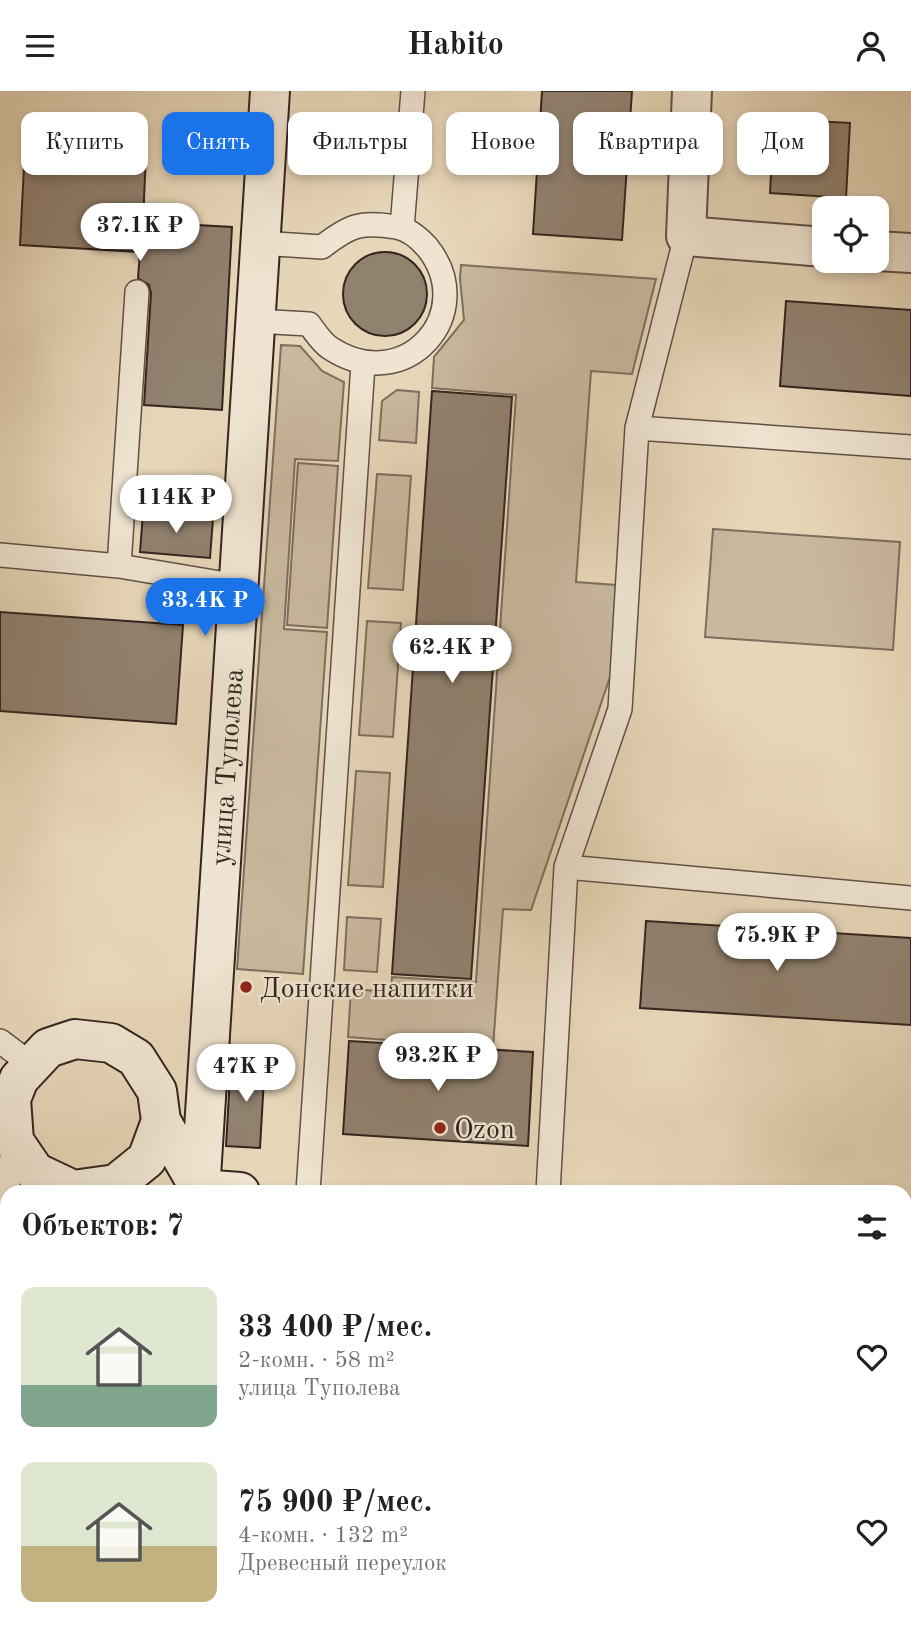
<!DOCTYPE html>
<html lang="ru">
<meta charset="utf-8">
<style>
body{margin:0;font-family:"Old Standard TT",serif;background:#f6f6f6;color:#202124;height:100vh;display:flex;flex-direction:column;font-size:26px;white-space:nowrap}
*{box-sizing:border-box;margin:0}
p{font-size:23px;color:#757577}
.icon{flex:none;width:38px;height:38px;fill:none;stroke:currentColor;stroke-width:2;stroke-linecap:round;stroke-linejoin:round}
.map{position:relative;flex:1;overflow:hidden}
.side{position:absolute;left:0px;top:1094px;width:912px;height:450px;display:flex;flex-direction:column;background:#fff;border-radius:21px 21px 0 0;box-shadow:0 4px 10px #0003}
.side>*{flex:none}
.hud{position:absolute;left:21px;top:21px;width:870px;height:63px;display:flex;gap:14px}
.fabs{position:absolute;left:812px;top:105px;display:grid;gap:14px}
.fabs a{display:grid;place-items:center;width:77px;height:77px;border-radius:14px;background:#fff;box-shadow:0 4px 10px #0003;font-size:35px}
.price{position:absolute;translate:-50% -60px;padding:0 16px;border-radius:24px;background:#fff;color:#222;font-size:23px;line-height:46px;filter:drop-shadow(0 2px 4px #0008)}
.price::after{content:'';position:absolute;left:50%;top:42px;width:21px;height:16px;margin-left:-10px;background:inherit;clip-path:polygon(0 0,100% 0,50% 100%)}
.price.selected{background:#1a73e8;color:#fff}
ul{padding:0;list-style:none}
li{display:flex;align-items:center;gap:21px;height:175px;padding:0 21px}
li span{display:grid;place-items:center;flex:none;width:196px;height:140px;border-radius:14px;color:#555}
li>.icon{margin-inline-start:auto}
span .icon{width:84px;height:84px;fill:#fffc;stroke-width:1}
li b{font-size:30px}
h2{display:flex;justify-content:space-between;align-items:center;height:84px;padding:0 21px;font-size:30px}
.chip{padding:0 24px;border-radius:14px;background:#fff;box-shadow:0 4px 10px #0003;font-size:24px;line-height:63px}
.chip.selected{background:#1a73e8;color:#fff}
header{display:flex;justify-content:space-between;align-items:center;height:91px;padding:0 21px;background:#fff;font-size:32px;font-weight:700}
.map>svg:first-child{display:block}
.green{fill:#c9b89e;stroke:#7e6e5f;stroke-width:2}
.building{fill:#91816f;stroke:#342520;stroke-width:2}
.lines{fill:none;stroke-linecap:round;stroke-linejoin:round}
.lane-casing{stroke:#615146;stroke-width:26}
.street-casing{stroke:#615146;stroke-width:42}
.secondary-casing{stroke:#342520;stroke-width:42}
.lane{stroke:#efe4d1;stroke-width:23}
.street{stroke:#efe4d1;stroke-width:38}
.secondary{stroke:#efe4d1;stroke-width:38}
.poi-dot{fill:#8f2418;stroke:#efe4d1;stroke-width:2.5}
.labels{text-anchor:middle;stroke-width:5;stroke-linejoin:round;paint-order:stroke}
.street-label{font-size:28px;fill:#342520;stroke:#efe4d1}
.poi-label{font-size:28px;fill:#342520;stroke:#efe4d1;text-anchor:start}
</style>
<header><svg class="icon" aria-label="menu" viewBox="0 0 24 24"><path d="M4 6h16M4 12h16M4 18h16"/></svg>Habito<svg class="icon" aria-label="person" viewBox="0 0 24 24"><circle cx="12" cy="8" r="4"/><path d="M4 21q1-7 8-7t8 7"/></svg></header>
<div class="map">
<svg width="911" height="1543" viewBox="0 0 911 1543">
<rect width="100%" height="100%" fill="#e7d6b8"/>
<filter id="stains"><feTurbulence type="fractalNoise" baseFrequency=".00286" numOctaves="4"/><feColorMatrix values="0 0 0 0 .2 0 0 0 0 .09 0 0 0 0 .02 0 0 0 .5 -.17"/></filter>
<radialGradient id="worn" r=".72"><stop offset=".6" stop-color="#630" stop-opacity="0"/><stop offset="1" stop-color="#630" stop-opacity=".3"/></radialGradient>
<path class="green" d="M461 174 656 188 632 283 591 280 576 491 616 494 611 583 531 819 503 818 493 957 348 946 351 898 391 901 392 886 476 891 516 304 432 297 434 266 464 229 460 187Z
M281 254 300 255 322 280 344 291 338 370 295 368 284 538 327 541 303 883 237 878Z
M397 299 419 301 416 352 379 349 382 310Z
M298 372 338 375 327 537 287 534Z
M377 383 411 385 403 499 368 497Z
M713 438 900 451 893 559 705 546Z
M367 530 401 532 393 646 359 644Z
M356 680 390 682 383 796 348 794Z
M347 826 381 828 377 881 344 879Z"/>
<path class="building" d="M542 0H632L622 149 533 143Z
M774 28 850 32 846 107 770 102Z
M25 56 146 63 143 131 232 136 222 319 144 314 151 202 149 194 138 187 140 161 20 154Z
M343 203a42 42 0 1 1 84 0a42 42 0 1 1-84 0Z
M786 210 911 219V305L780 295Z
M432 300 512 306 471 888 392 883Z
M143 422 213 428 210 467 140 461Z
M0 521 183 534 176 633 0 620Z
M646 830 911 847V934L640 917Z
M349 950 533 961 528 1055 343 1043Z
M231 968 265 970 260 1057 226 1055Z"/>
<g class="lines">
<g class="lane-casing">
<path id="lane" d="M402 137 413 0
M255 230 309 233C315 241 322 252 330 257 406 307 480 221 427 156 419 147 408 138 396 136 362 130 350 134 322 156L260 152
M637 337 911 356
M0 464 119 475 238 495
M119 475 137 201
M566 776 911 807
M0 950 32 974
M7 1101 14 1050
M308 1101 363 273
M548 1101 566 776 620 618 637 337 686 145
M0 1207 6 1112
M566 1543 567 1536"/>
</g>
<g class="street-casing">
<path id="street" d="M692 0 686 145 824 156
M877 160 911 162"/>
</g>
<g class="secondary-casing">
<path id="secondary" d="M161 1030 147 1068 116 1093 73 1099 35 1081 14 1050 11 1008 19 988 48 957 75 948 111 952 136 967 157 1000 161 1030 200 1098
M200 1098 240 1101
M200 1101 270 0
M905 1133 911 1134
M191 1543V1536"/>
</g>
<use href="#lane" class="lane"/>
<use href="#street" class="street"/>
<use href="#secondary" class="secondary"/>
</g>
<g class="poi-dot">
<circle cx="246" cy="896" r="7"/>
<circle cx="440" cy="1037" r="7"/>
</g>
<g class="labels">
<g class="street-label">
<text transform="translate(226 676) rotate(-86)" y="10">улица Туполева</text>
</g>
<g class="poi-label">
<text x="260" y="906">Донские напитки</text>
<text x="454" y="1047">Ozon</text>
</g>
</g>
<rect width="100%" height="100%" filter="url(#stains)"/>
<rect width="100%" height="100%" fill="url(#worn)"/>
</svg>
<div class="fabs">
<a><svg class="icon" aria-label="locate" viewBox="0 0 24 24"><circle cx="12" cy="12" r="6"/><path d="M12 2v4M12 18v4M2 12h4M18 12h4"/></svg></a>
</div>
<b class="price" style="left:140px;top:172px">37.1K ₽</b>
<b class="price" style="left:176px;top:444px">114K ₽</b>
<b class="price selected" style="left:205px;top:547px">33.4K ₽</b>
<b class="price" style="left:452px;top:594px">62.4K ₽</b>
<b class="price" style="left:777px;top:882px">75.9K ₽</b>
<b class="price" style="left:438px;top:1002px">93.2K ₽</b>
<b class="price" style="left:246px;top:1013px">47K ₽</b>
<div class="hud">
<a class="chip">Купить</a>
<a class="chip selected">Снять</a>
<a class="chip">Фильтры</a>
<a class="chip">Новое</a>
<a class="chip">Квартира</a>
<a class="chip">Дом</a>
</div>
<section class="side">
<h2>Объектов: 7<svg class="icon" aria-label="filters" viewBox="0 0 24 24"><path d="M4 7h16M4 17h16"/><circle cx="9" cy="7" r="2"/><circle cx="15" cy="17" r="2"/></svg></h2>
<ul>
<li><span style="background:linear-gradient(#dfe7d0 70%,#7fa58c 0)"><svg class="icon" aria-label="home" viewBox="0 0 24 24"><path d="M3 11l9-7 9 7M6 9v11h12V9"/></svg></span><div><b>33 400 ₽/мес.</b><p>2-комн. · 58 m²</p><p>улица Туполева</p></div><svg class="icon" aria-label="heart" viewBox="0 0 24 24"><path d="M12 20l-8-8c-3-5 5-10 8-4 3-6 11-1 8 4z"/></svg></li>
<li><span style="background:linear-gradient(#dfe7d0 60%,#c2b280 0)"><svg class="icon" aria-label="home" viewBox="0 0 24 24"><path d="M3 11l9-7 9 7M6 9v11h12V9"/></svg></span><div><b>75 900 ₽/мес.</b><p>4-комн. · 132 m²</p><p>Древесный переулок</p></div><svg class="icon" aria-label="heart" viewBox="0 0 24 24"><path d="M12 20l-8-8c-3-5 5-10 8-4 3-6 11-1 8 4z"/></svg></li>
</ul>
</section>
</div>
